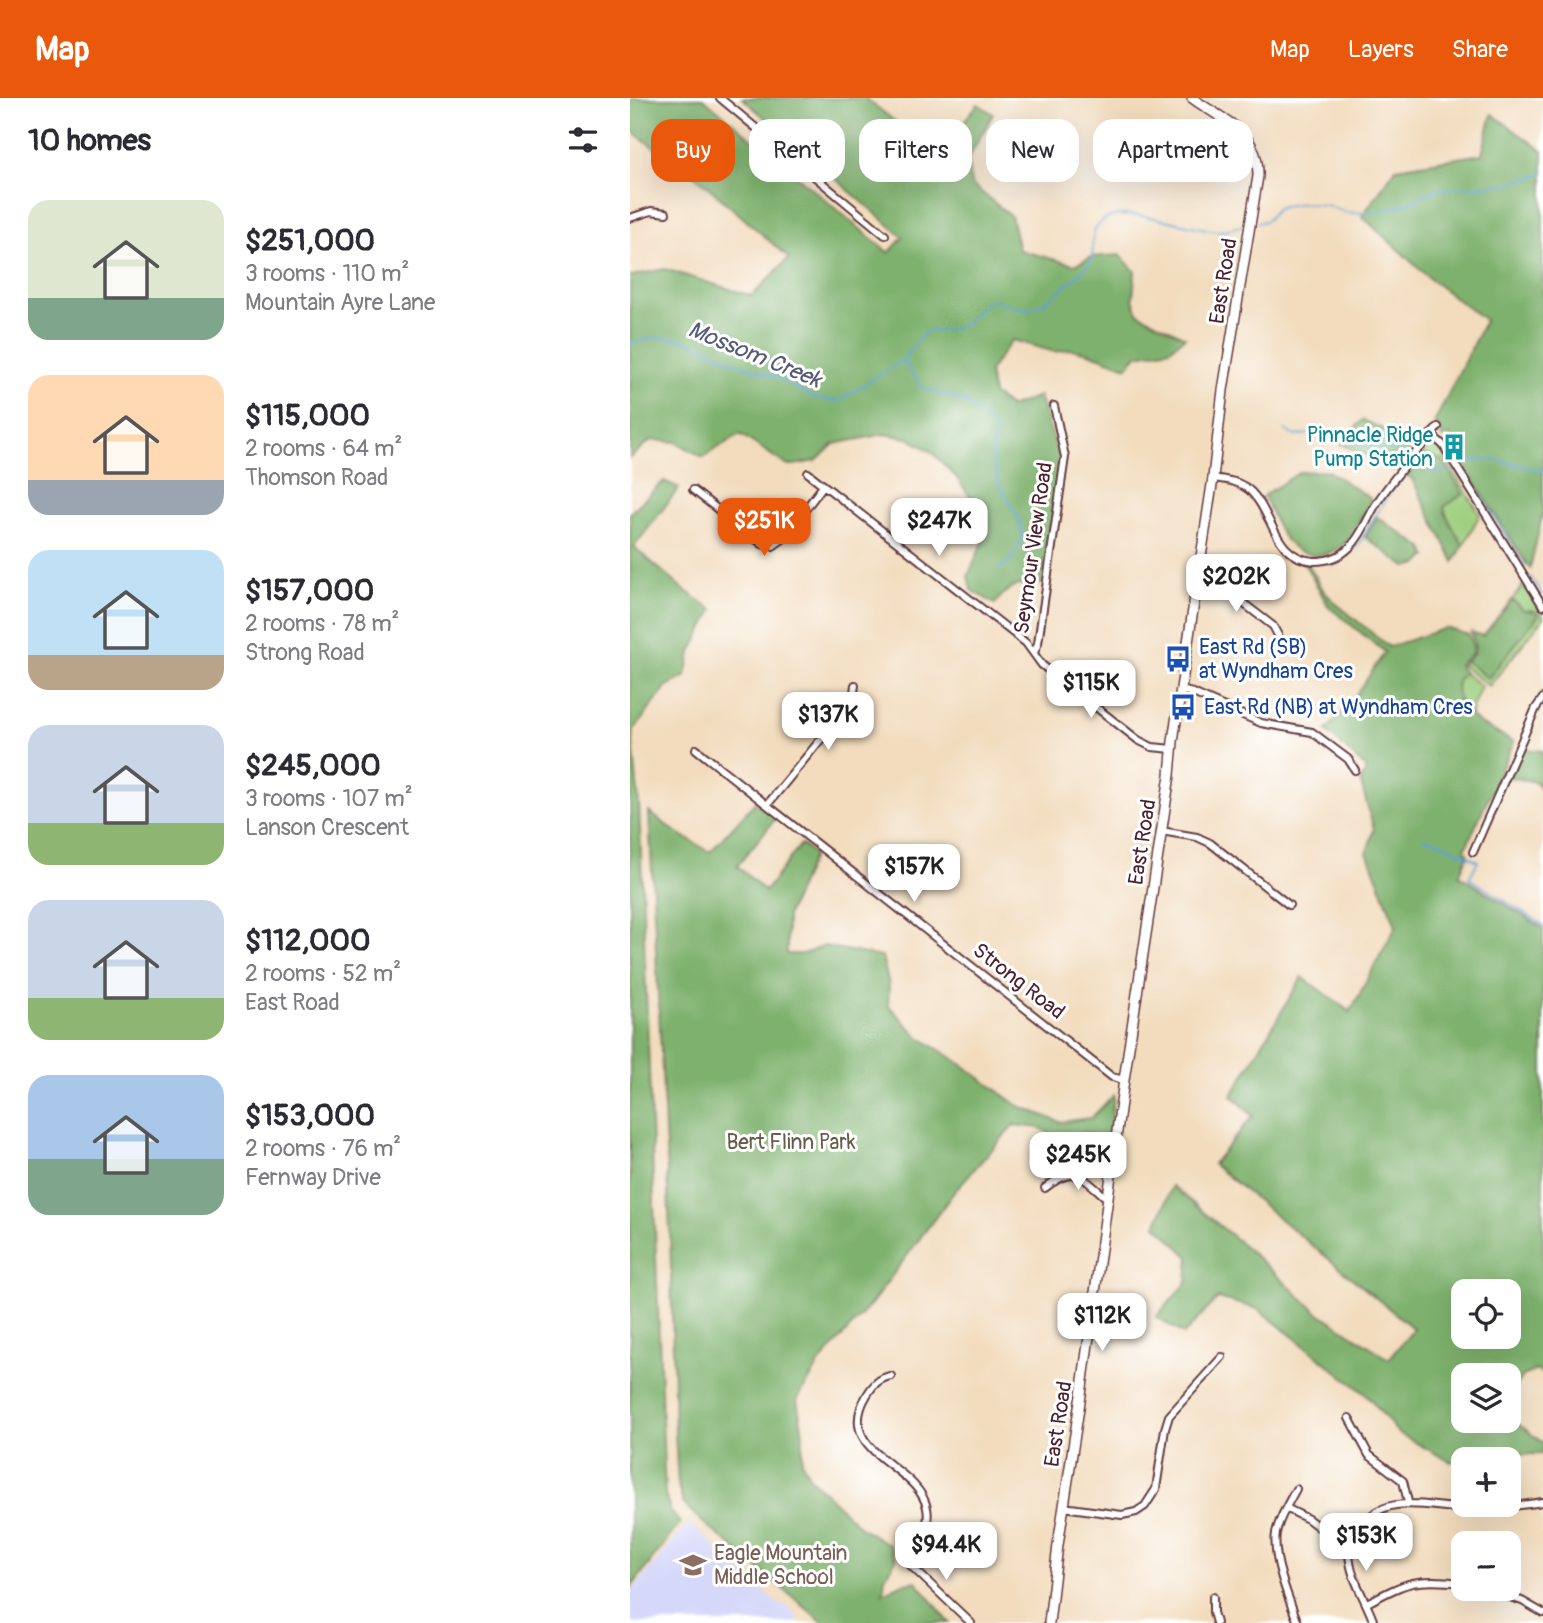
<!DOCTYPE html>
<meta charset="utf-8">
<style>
body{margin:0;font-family:Pangolin,sans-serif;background:#f7f7f7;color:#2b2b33;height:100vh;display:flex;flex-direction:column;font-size:26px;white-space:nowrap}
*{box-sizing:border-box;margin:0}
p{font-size:23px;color:#7c7c81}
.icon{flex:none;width:38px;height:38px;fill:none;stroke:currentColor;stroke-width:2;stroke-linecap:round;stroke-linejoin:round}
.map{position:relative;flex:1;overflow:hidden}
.details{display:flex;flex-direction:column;background:#fff;width:630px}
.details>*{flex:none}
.banner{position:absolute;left:21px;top:21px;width:665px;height:63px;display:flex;gap:14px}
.buttons{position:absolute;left:821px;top:1181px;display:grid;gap:14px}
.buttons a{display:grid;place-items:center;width:70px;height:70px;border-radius:14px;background:#fff;box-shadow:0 7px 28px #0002;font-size:35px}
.price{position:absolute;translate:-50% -60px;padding:0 16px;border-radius:14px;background:#fff;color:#222;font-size:23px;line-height:46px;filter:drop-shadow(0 2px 4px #0008)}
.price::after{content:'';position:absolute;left:50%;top:42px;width:21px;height:16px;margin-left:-10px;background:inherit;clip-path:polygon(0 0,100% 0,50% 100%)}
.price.active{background:#ea580c;color:#fff}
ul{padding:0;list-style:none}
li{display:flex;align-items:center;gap:21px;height:175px;padding:0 28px}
li span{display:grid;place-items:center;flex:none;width:196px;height:140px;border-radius:21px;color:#555}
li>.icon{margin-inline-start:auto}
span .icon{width:84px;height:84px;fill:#fffc;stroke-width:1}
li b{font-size:30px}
h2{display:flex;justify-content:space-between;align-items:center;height:84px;padding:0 28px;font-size:30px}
.chip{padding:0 24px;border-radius:21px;background:#fff;box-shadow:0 7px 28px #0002;font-size:24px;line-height:63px}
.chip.active{background:#ea580c;color:#fff}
header{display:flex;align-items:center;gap:42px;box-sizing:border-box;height:98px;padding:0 35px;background:#ea580c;color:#fff}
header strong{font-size:33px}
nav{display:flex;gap:38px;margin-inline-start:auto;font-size:24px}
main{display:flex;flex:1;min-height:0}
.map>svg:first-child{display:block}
.built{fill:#d5d8f9}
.green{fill:#9dce7e;stroke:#747654;stroke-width:2}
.forest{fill:#7eb16d;stroke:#64684c;stroke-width:2;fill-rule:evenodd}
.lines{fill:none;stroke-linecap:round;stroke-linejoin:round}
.stream{stroke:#61a1d4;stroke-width:2}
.street-casing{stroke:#633b41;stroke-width:10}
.secondary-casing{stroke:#633b41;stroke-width:12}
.street{stroke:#fff;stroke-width:6}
.secondary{stroke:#fff;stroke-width:9}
.labels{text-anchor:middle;stroke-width:6;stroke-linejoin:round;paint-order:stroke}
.street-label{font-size:21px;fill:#4a1f2b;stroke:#fff}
.culture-label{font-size:21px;fill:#0d838f;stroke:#fff;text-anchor:end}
.transit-label{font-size:21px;fill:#164399;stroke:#fff;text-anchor:start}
.park-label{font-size:21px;fill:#675c48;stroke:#fff}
.education-label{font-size:21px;fill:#785e54;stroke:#fff;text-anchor:start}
.water-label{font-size:23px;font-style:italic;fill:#545a77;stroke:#fff}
</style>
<header>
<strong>Map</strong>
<nav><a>Map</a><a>Layers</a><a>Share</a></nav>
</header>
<main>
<section class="details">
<h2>10 homes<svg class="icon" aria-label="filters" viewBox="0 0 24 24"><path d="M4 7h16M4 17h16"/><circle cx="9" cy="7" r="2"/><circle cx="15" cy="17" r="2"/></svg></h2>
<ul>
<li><span style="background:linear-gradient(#dfe7d0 70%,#7fa58c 0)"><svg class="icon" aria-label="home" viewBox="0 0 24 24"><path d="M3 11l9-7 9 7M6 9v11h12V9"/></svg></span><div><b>$251,000</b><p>3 rooms · 110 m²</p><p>Mountain Ayre Lane</p></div></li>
<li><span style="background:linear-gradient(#ffd9b3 75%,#9aa5b1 0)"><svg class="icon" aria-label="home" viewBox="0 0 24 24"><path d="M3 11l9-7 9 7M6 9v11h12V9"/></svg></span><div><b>$115,000</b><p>2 rooms · 64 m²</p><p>Thomson Road</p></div></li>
<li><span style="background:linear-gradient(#bfe0f5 75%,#b9a48a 0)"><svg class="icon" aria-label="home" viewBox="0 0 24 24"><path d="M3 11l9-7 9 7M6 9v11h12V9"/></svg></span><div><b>$157,000</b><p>2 rooms · 78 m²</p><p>Strong Road</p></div></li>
<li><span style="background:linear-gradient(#c9d6e8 70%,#8fb573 0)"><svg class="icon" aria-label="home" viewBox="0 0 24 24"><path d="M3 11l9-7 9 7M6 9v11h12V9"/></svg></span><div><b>$245,000</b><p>3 rooms · 107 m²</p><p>Lanson Crescent</p></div></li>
<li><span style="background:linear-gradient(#c9d6e8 70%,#8fb573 0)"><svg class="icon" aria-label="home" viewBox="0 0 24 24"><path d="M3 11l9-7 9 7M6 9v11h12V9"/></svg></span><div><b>$112,000</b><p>2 rooms · 52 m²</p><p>East Road</p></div></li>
<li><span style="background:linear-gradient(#a9c7e8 60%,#7fa58c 0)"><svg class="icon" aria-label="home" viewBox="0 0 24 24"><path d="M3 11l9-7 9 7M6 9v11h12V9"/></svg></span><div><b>$153,000</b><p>2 rooms · 76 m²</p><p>Fernway Drive</p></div></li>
</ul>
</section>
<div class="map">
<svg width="913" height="1525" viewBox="0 0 913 1525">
<rect width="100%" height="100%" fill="#fff"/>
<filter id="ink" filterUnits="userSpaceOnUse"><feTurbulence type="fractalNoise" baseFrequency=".0143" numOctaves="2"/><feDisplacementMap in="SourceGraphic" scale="14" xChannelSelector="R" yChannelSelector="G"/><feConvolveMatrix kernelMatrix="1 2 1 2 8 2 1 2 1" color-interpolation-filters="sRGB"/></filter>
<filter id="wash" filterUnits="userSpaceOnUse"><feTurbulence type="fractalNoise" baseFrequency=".00686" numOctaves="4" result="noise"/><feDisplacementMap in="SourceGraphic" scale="28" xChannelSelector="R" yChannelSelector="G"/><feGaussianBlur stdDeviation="1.57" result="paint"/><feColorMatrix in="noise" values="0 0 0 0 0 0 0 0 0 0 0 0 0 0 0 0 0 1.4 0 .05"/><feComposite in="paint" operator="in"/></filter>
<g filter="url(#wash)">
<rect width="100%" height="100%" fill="#f2dcbd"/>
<path class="built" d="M58 1425 87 1449 85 1453 151 1508 154 1506 167 1517V1525H0V1495Z"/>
<path class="green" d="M800 346H804L809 350 850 416 833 448 816 417 814 409 833 396 813 363 794 356 783 369 781 367 795 349Z
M894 486 913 517V521L859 588 831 567 836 563 858 580 908 518 905 513 893 512 882 502Z
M834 575 851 588 843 607 841 618C830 609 825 597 827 582Z"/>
<path class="forest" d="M3 0H73L259 155 273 139 112 0H235L307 56 348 6 363 16 338 61 341 86 381 118 389 152 445 167 461 159 490 157 505 173 503 201 508 215 555 239 540 251 507 257 497 269 459 255 441 251 425 254 382 242 359 274 363 296 380 309 409 298 430 360 412 486C390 485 378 487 365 506L341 492 338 478 356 436 344 404 326 379 302 354 278 340 255 336 204 346 186 363 158 368 110 336 73 359 46 344 21 342 0 360V178L35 171 122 198 159 160 70 82 0 32V2Z
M862 16 913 53V414L900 471 833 366 837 361 820 338 812 340 811 331 804 325 855 222 800 181 732 118 766 70 852 56Z
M733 322 785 346 764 372 709 345Z
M794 356 813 363 833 396 814 409 816 417 833 448 824 464 782 381 777 377Z
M698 373 740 400V404C733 416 726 431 717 442 701 462 671 461 656 442 645 429 642 412 633 398L670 374Z
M34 383 49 390 4 449 53 491 83 512 61 554 56 578 37 588 4 632 3 644 9 705 35 1397 41 1414 50 1425 0 1491V415Z
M747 419 793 450 797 458 789 466 776 469 735 439Z
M674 465 679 467 693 492 703 503 759 549 816 530 839 537C846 555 844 555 830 565L829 568 834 575 827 582 826 590 831 611 850 626 884 644 835 751 838 757 829 777 913 830V1276L906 1272 893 1278 879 1300 878 1278H833V1323H878L879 1319 913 1345V1356L856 1357 821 1364 768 1335 738 1298 628 1211 588 1200 554 1236 526 1219 557 1185 559 1159 526 1127 542 1088 620 1153 686 1213 759 1261 784 1231 583 1066 623 1018 602 997 672 879 720 914 766 828 737 754 744 731 730 682 735 676V669L696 633 722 603 755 554 699 509ZM833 1194H878V1239H833Z
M882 502 893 512 905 513 909 517 858 580 836 563C849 555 845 546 841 534L853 538Z
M892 651 913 653V692L906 684 879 679Z
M125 704 146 720 107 768 135 793 171 746 184 756 157 817V856H173L194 848 252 859 259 886 258 907 289 939 327 963 389 1008 430 1024 461 1020 484 997 479 1044 455 1035 440 1047 410 1030 384 1027 328 1089 241 1206 191 1263 167 1302 173 1336 172 1364 180 1380 229 1428 259 1447 266 1461 255 1479 253 1495 271 1486 286 1483 320 1525H194L69 1421 53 1405 48 1387 45 1334 40 1133 19 714 43 732 80 754Z"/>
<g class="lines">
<path class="stream" d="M627 125 636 123 646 111 653 108 673 105 695 107 719 115 746 114 773 107 809 91 876 86 913 76
M0 245 30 239 55 242 76 250 101 263 148 280 184 300 209 303 273 262 295 234C308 231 321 234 333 226 346 218 348 208 362 201 374 205 385 211 399 211 410 211 457 173 461 161 466 147 456 136 474 122 496 106 565 132 590 133 597 134 603 129 610 128
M274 263 292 290 334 303 364 329 365 337 362 350 364 366 369 386 389 421 393 440 381 462 368 471
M655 332 665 338 706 332
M713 336C732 352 755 346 775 357
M790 366 804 375 817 372
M833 367C852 354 891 369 913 373
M776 376 782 368
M838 377 855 405
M858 409 895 469
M718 457 729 446 756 400 771 382
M702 467 712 462
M901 479 913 497
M793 740 807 743 848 763 839 780 913 827"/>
</g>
</g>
<g filter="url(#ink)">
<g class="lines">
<g class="street-casing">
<path id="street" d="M90 0 255 137
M0 120 21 113 36 115
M801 336 813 347 913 508
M178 375 396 545 412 567 508 642 522 649 542 651
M583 380C596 382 608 383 618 391 644 413 642 460 684 463 697 463 710 459 719 450 733 437 739 415 750 400 767 375 788 352 808 329
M63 392 132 446 143 448 153 441 193 388
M567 485 596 492 643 528 650 541
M404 555 408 545 435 359 424 308
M550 592 563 595 631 625 682 634 718 661 725 672
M66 651 482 979 494 982
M137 707 223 602 225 587
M531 733 567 739 580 745 659 807
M843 754 906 610 913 600
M415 1090C447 1065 452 1080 479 1102
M261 1278C249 1280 243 1287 237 1297 202 1355 288 1366 297 1410 301 1431 288 1447 276 1463L341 1525
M719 1320 739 1357 773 1383 778 1404
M666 1391C659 1404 649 1420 646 1435 642 1460 659 1502 668 1525
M433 1409 492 1417 506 1414 515 1408 526 1391 535 1331 539 1318 592 1259
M656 1410 678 1421 719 1452
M856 1491 892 1503 913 1515
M583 1499V1514L586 1525
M737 1505C779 1483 785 1480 833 1485
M744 1525C736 1501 720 1481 719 1455 719 1447 724 1438 729 1431 756 1390 804 1412 843 1411 866 1411 890 1407 913 1404"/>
</g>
<g class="secondary-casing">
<path id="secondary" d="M419 1525 428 1447 451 1297 494 982 540 677 543 643 583 380 593 292 628 78C629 32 593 23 562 0"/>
</g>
<use href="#street" class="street"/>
<use href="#secondary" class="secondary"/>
</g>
</g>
<defs>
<g id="building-bare" transform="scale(2.1)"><path d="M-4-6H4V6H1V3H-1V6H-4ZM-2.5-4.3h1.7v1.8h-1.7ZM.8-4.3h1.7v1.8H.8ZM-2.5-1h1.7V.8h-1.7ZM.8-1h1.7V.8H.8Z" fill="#0f9aa8" stroke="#fff" stroke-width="2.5" paint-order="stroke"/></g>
<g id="bus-bare" transform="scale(2.1)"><path d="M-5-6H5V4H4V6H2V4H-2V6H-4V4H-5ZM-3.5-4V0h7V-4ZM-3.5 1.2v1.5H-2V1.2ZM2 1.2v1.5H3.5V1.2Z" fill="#1a4fb4" stroke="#fff" stroke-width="2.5" paint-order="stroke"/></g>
<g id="school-bare" transform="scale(2.1)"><path d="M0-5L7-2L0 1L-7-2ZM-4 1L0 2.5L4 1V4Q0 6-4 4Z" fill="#8d6e63" stroke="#fff" stroke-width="2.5" paint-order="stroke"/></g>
</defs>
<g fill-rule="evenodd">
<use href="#building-bare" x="824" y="349"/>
<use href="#bus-bare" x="548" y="561"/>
<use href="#bus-bare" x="553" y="609"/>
<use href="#school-bare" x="63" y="1467"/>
</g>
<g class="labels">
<g class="street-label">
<text transform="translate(593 183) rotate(-81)" y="7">East Road</text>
<text transform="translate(403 450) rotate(-82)" y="7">Seymour View Road</text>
<text transform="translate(512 744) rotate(-81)" y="7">East Road</text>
<text transform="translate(389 883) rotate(38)" y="7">Strong Road</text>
<text transform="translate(428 1326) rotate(-81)" y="7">East Road</text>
</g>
<g class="culture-label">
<text x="803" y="344">Pinnacle Ridge<tspan x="803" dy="24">Pump Station</tspan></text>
</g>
<g class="transit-label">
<text x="569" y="556">East Rd (SB)<tspan x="569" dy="24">at Wyndham Cres</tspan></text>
<text x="574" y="616">East Rd (NB) at Wyndham Cres</text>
</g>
<g class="park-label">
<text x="161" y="1051">Bert Flinn Park</text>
</g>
<g class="education-label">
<text x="84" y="1462">Eagle Mountain<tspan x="84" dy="24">Middle School</tspan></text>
</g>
<g class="water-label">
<text transform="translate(125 256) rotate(22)" y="8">Mossom Creek</text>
</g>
</g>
</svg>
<div class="buttons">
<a><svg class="icon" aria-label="locate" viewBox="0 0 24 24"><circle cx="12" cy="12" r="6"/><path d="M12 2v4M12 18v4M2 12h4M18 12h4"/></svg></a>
<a><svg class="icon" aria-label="layers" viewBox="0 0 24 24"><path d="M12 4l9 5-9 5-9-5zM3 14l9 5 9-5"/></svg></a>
<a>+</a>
<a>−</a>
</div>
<b class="price active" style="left:134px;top:460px">$251K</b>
<b class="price" style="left:309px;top:460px">$247K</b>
<b class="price" style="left:606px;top:516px">$202K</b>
<b class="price" style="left:461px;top:622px">$115K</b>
<b class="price" style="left:198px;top:654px">$137K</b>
<b class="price" style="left:284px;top:806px">$157K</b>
<b class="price" style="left:448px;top:1094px">$245K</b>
<b class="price" style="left:472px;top:1255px">$112K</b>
<b class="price" style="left:736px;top:1475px">$153K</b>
<b class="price" style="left:316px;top:1484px">$94.4K</b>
<div class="banner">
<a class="chip active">Buy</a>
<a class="chip">Rent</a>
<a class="chip">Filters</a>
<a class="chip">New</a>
<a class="chip">Apartment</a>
</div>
</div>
</main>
